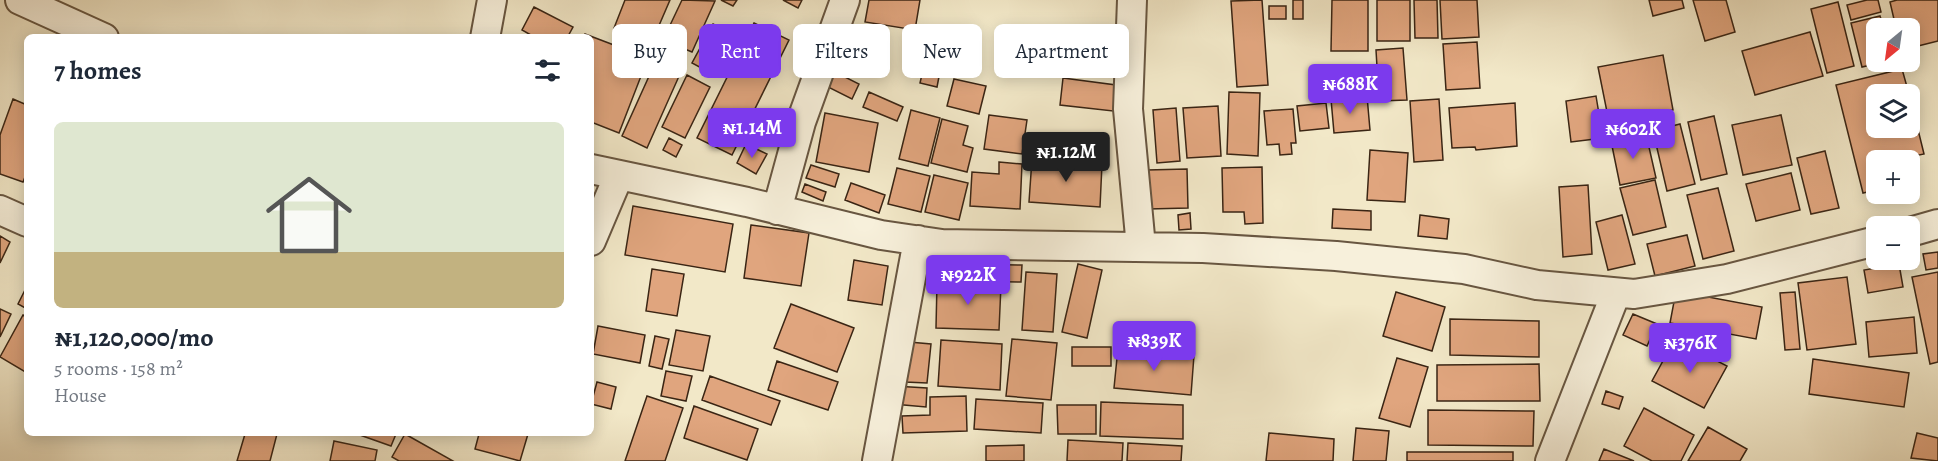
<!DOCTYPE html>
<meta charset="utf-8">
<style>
body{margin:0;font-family:Alegreya,serif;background:#f2f2f3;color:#1f2937;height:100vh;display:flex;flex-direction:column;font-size:22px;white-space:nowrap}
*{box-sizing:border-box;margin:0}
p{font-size:20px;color:#747a83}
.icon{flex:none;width:33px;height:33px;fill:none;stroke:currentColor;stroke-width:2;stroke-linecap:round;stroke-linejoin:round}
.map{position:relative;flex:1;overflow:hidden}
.sheet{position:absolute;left:24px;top:34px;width:570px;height:402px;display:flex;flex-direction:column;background:#fff;border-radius:9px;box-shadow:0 3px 15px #0003}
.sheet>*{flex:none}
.banner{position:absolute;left:612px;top:24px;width:570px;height:54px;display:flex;gap:12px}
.needle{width:39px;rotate:209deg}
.fabs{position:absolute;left:1866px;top:18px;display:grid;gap:12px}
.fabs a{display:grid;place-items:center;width:54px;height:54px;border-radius:9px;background:#fff;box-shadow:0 3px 15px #0003;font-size:30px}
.price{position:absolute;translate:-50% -51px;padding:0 14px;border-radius:6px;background:#7c3aed;color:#fff;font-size:20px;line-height:39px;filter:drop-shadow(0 2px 3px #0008)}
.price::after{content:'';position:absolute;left:50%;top:36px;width:18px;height:14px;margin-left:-9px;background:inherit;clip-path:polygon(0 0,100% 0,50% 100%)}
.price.on{background:#222;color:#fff}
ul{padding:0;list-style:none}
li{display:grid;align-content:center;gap:12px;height:318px;padding:0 30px}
li span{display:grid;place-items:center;height:186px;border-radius:9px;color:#555}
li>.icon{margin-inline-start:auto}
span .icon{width:108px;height:108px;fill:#fffc;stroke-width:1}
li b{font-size:26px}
h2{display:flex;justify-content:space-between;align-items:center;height:72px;padding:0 30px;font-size:26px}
.chip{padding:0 21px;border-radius:9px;background:#fff;box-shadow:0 3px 15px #0003;font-size:21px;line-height:54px}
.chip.on{background:#7c3aed;color:#fff}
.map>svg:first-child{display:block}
.building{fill:#e0a57e;stroke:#3a2514;stroke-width:1.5}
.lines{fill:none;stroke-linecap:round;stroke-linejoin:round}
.minor-casing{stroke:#685641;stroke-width:32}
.minor{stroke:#f7f0db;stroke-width:28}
</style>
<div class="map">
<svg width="1938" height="461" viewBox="0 0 1938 461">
<rect width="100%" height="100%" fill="#f2e8c8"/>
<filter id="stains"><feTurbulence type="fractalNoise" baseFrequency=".00333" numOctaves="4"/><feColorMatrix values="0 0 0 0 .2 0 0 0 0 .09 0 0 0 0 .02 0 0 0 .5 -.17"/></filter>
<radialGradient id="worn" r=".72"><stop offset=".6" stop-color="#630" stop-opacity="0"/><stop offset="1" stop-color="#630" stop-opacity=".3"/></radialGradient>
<path class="building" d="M625 0H670L651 44 614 28Z
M682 0 715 1 692 52 663 40Z
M721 0H737L733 6Z
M783 0H802L798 8Z
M869 0H920L915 30 865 22Z
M1262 0 1268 85 1237 87 1231 1Z
M1293 0H1303V19H1293Z
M1332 0H1368V51H1331Z
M1377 0H1410V41H1377Z
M1414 0H1437L1438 38H1415Z
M1440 0H1477L1479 37 1442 39Z
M1649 0H1682L1684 8 1653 16Z
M1693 0H1726L1735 32 1705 41Z
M1867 0H1878L1881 12 1851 20 1847 5Z
M1897 0H1938V41L1910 48V28H1896L1890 2Z
M1838 2 1854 66 1827 73 1811 9Z
M1269 6H1286V19H1269Z
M534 7 573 27 567 38H536L522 30Z
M1880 16 1884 28H1876V62H1883L1862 67 1851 23Z
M754 23 789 40 732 155 697 138Z
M713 24 737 37 716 76 692 63Z
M1052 31 1111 37 1107 75 1048 68Z
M1810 32 1823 76 1755 95 1742 51Z
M585 34 648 58 619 133 591 122V38H583Z
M1477 42 1480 88 1446 90 1443 44Z
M1403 48 1407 100 1379 101 1376 50Z
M1663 55 1673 110 1609 122 1598 67Z
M926 57 942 61 937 87 920 83Z
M655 63 680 74 647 148 622 136Z
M1902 69 1909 94H1876V128H1910V97L1924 154 1914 156 1918 171 1910 173V160H1876V190L1863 193 1836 85Z
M835 72 859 84 852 99 828 87Z
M687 75 710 87 685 138 662 127Z
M1063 78 1116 85 1113 111 1060 105Z
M954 79 986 86 979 114 947 106Z
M869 92 903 107 897 121 863 107Z
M1229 92 1260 93 1258 156 1227 154Z
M1367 96 1370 130 1334 133 1331 99Z
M1596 96 1603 138 1571 142 1566 101Z
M13 99 27 105V172L23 182 0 174V135Z
M1439 99 1443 160 1414 162 1410 101Z
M1326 103 1329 128 1300 131 1297 106Z
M1515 103 1517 146 1476 150 1475 147 1452 148 1449 108Z
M1218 106 1221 156 1187 158 1183 108Z
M1176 108 1180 161 1157 163 1153 110Z
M1293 109 1296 143H1291L1292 154 1280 155 1279 144 1267 145 1264 111Z
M911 110 940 118 928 166 899 159Z
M825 113 878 123 869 172 816 162Z
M989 115 1027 120 1022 154 984 149Z
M1781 115 1792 165 1743 175 1732 125Z
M1714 116 1727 174 1701 180 1688 122Z
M942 119 968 126 963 145 973 148 967 172 931 163Z
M1680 124 1695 184 1667 191 1653 131Z
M1646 134 1656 178 1620 185 1611 141Z
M669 138 682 145 676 157 663 150Z
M746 144 767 154 756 174 737 163Z
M1370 150 1408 153 1405 202 1367 200Z
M1825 151 1839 208 1811 214 1797 158Z
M1032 159 1102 164 1100 207 1029 202Z
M999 162 1022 164 1020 209 970 206 972 172 999 174Z
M811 165 839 174 835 187 806 178Z
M1262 167 1263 223 1245 224 1244 212H1223L1222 168Z
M897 168 930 176 921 212 888 204Z
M1187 169 1188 208 1148 209 1147 170Z
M1791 173 1800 210 1756 221 1746 184Z
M934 175 968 183 959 220 925 212Z
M1655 180 1666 227 1633 235 1620 188Z
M851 183 885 195 879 213 845 200Z
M805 184 826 192 823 201 802 192Z
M1588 185 1592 254 1563 257 1559 187Z
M1718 188 1734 251 1703 259 1687 195Z
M633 206 733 224 725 272 625 255Z
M1333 209 1371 211V230L1332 228Z
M1190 213 1191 229 1179 230 1178 215Z
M1420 215 1449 219 1447 239 1418 236Z
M1622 215 1635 264 1608 270 1596 222Z
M751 225 809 233 801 286 744 278Z
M1687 235 1695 266 1655 276 1647 244Z
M0 236 10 242 0 263Z
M1938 252V268L1926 270 1923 254Z
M854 260 888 266 882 305 848 300Z
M965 264 1022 265 1021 282 964 281Z
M1078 264 1102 270 1087 338 1062 332Z
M1899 264 1903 287 1868 293 1864 270Z
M652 269 684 274 677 316 646 311Z
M1026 272 1057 274 1053 332 1022 330Z
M1938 272V362L1930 364 1912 277Z
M1847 277 1856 344 1807 350 1798 283Z
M937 283 1001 285 999 330 936 328Z
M27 286V309L18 304Z
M1676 291 1762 307 1756 339 1670 323Z
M1396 292 1445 307 1432 351 1383 336Z
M1795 292 1800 349 1785 350 1780 293Z
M791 304 854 328 837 372 774 348Z
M0 309 11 314 0 337Z
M1633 314 1657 324 1647 346 1623 335Z
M23 315 27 317V373L0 357Z
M1914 317 1917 353 1869 357 1866 322Z
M1450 319 1539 321V357L1450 355Z
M598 326 645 335 640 363 593 354Z
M676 330 710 336 703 371 669 365Z
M655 336 669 339 662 369 649 366Z
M1012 339 1057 343 1051 400 1006 396Z
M1675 339 1727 366 1704 408 1652 381Z
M941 340 1002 344 1000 390 938 386Z
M909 342 931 344 927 383 905 382Z
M1072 347H1111V366H1072Z
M1118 348 1194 355 1191 395 1114 388Z
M1397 358 1428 367 1410 427 1379 418Z
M1813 359 1909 373 1904 407 1809 394Z
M777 361 838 382 828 410 768 390Z
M1539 364 1540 401H1437V365Z
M666 371 692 376 686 401 661 396Z
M710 376 780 401 771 425 702 400Z
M597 382 616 387 611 409 591 404Z
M894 386 927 388 926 407 893 404Z
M1606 391 1623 397 1619 409 1602 404Z
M647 396 683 408 665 461H625Z
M966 396 967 431 903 433 902 416 930 415V397Z
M976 399 1043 403 1041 433 974 429Z
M1101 402 1183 405V439L1100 436Z
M1057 405H1096V434H1058Z
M694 406 758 429 747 460 684 438Z
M1644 408 1694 435 1681 461H1652L1624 446Z
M1428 410 1534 411 1533 446 1428 445Z
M1708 427 1747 449 1740 461H1688Z
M1356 428 1389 431 1386 461H1353Z
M1269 433 1334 439 1333 461H1266Z
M1917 433 1938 438V461L1911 458Z
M245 434H277L270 461H237Z
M357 434H396L391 446Z
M405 434 453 461H399L392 457Z
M479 434H528L520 461 475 449Z
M1068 440 1123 443 1122 461H1067Z
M334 441 377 450 375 461H330Z
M1128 443 1182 446 1181 461H1127Z
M1024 445V461H986V446Z
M1604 449 1634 461H1599Z
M1407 452H1513V461H1407Z"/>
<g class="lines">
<g class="minor-casing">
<path id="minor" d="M20 0 104 38
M1132 0 1128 109 1141 247
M485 38 492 0
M591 169 747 202 881 235 942 244 1203 248 1336 256 1464 269 1537 285 1634 294 1727 279 1876 241
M0 210 27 222
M777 210 801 122 845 0
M1910 232 1938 224
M591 241 619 175
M877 461 918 240
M1550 461 1616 293"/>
</g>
<use href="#minor" class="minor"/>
</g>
<rect width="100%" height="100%" filter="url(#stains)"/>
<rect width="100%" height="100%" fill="url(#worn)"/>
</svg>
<div class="fabs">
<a><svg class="needle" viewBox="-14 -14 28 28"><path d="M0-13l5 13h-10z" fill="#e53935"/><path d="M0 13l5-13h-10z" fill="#747a83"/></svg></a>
<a><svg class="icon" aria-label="layers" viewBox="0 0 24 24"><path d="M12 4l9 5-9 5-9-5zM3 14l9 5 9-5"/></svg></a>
<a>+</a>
<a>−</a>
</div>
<b class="price" style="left:1350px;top:115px">₦688K</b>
<b class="price" style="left:752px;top:159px">₦1.14M</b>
<b class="price" style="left:1633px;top:160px">₦602K</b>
<b class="price on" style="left:1066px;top:183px">₦1.12M</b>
<b class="price" style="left:968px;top:306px">₦922K</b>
<b class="price" style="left:1154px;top:372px">₦839K</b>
<b class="price" style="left:1690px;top:374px">₦376K</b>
<div class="banner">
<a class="chip">Buy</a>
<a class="chip on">Rent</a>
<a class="chip">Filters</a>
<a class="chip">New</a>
<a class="chip">Apartment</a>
</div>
<section class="sheet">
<h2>7 homes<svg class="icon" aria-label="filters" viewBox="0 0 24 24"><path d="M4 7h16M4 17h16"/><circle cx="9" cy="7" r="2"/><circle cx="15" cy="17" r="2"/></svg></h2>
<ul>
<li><span style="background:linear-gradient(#dfe7d0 70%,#c2b280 0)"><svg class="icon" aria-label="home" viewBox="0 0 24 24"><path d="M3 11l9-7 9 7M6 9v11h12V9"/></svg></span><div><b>₦1,120,000/mo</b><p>5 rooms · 158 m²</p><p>House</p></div></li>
</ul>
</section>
</div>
